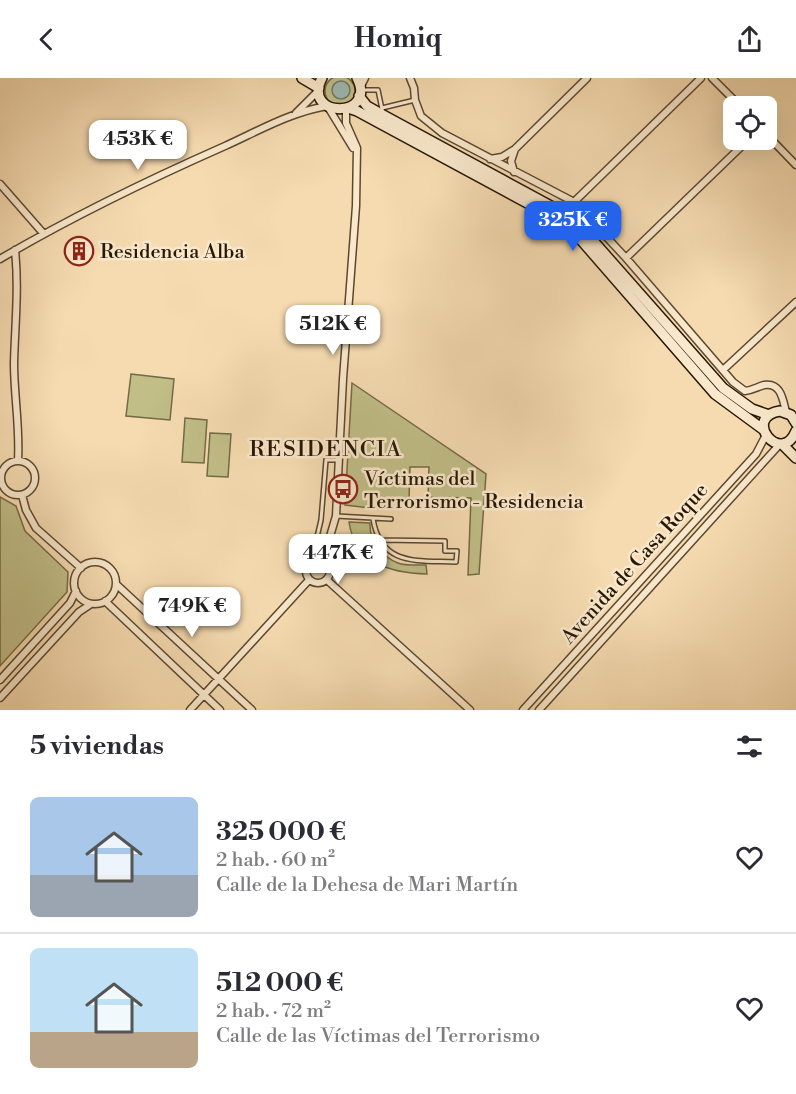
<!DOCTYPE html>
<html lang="es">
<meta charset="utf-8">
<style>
body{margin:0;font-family:"Libre Bodoni",serif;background:#f2f2f3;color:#2b2b33;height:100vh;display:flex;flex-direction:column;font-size:22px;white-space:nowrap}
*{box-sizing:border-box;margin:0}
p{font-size:20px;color:#7c7c81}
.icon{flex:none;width:33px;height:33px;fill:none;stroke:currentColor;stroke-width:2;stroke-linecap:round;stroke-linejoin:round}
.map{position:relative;height:632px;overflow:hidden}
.side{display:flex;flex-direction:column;background:#fff;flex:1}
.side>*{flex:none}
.fabs{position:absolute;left:723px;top:18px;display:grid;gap:12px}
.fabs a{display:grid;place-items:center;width:54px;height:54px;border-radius:9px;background:#fff;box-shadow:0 6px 24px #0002;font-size:30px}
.price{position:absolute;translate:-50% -51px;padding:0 14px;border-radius:12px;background:#fff;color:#222;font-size:20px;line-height:39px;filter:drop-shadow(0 2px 3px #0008)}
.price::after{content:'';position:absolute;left:50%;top:36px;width:18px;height:14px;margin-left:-9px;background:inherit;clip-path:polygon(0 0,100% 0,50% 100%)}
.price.selected{background:#2563eb;color:#fff}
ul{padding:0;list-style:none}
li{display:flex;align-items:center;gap:18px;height:150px;padding:0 30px}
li+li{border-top:2px solid #e1e1e2}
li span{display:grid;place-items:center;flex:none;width:168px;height:120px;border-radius:9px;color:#555}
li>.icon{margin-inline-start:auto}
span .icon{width:72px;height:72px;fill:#fffc;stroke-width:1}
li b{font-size:26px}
h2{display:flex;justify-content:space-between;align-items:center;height:72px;padding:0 30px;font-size:26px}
header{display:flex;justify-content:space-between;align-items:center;height:78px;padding:0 30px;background:#fff;font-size:27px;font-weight:800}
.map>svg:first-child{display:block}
.green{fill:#c1be88;stroke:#746a46;stroke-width:1.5}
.water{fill:#9dbab1;stroke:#6e796c;stroke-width:1.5}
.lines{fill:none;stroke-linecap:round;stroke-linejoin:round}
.lane-casing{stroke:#5b482f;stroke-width:6}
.street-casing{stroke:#5b482f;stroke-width:9}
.secondary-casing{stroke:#271704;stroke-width:12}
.lane{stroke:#f9e8cc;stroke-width:3}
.street{stroke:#f9e8cc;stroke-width:6}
.secondary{stroke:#f9e8cc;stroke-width:9}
.labels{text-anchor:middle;stroke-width:5;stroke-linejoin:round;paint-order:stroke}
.poi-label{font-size:20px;fill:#271704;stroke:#f9e8cc;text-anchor:start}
.street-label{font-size:20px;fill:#271704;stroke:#f9e8cc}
.quarter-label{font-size:22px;letter-spacing:1.5px;fill:#271704;stroke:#f9e8cc}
</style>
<header><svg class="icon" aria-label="back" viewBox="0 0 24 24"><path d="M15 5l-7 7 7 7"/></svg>Homiq<svg class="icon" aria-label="share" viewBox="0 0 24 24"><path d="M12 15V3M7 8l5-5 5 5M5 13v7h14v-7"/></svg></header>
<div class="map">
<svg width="796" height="632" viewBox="0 0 796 632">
<rect width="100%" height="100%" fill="#f6dbb1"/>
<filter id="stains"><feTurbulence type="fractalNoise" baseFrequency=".00333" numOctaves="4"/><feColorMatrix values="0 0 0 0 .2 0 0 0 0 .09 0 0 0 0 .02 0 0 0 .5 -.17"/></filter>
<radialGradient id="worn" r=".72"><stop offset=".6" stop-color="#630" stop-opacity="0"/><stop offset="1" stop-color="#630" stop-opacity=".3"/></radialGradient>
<path class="green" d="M325 13a15 15 0 1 1 30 0a15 15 0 1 1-30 0Z
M131 296 174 301 170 342 126 338Z
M352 305 486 396 479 496 468 497 471 420 428 419 429 389H410L409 422 370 421V430L345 427Z
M185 340 207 342 204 385 182 384Z
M210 355 231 356 228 399 207 398Z
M0 419 16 428 25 453 68 494 67 514 0 588Z
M349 444 370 445C369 462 382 479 398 485 406 488 418 487 426 487L427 496C390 495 355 485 349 444Z"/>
<path class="water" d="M332 12a9 9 0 1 1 18 0a9 9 0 1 1-18 0Z"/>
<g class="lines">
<g class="lane-casing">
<path id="lane" d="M362 12H378L383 36
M382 30 415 22
M336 438 391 441
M373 441C381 489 418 482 456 484L457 473H445V463L380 462
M328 461 317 459 321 442 326 382H338"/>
</g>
<g class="street-casing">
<path id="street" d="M410 0 414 10 415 22 421 38 442 55 574 124 626 180 733 304 745 313C753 312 757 309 764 307 781 304 783 322 786 334
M712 0 740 28
M360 10 365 0
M328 29 353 70
M296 35 319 12
M766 56 796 87
M490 81 502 79 515 71 587 0
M514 94 511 83 515 71
M0 106 43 155
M574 124 701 0
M15 172C19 210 15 247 14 285 14 318 20 349 18 383
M626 180 748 62
M0 181C73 138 148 102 225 68 258 53 291 34 327 28
M723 292 796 224
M1 400a17 17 0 1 1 34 0a17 17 0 1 1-34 0Z
M22 417 26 432 36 450 81 490
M306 493a12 12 0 1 1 24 0a12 12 0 1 1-24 0Z
M323 482 336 438 343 301 356 128 357 70 346 45V31
M74 505a21 21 0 1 1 42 0a21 21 0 1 1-42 0Z
M327 502 470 632
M116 506 252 632
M105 523 220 632
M0 602 70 525 76 513
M0 620 79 534 91 526
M190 632 309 502
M523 632 756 376 766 357
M539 632 780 366"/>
</g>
<g class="secondary-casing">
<path id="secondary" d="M302 0 319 10
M322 0C301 41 378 41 357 0
M359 18 367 28 383 37 573 140 723 310 752 331 769 337
M348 30 357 33 568 147 715 316 764 352
M796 345 791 337 780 333C741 339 781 389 796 353
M782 366 796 380"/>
</g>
<use href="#lane" class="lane"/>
<use href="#street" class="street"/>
<use href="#secondary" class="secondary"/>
</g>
<defs>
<g id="building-ring" transform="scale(1.5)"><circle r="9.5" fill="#f9e8cc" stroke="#8f2418" stroke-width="1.5"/><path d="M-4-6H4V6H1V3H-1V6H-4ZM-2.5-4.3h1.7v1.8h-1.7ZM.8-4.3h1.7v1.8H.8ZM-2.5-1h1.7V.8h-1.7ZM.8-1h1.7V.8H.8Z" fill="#8f2418"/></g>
<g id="bus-ring" transform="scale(1.5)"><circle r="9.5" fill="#f9e8cc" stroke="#8f2418" stroke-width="1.5"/><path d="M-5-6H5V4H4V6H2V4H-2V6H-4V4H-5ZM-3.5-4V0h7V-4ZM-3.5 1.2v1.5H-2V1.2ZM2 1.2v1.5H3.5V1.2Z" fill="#8f2418"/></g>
</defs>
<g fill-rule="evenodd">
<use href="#building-ring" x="79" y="173"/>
<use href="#bus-ring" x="343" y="411"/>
</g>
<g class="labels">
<g class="poi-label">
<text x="100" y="180">Residencia Alba</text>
<text x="364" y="407">Víctimas del<tspan x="364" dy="23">Terrorismo - Residencia</tspan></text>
</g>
<g class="street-label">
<text transform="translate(634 485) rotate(-48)" y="7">Avenida de Casa Roque</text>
</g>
<g class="quarter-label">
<text x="326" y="378">RESIDENCIA</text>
</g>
</g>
<rect width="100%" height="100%" filter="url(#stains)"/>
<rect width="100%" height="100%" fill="url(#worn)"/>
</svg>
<div class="fabs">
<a><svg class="icon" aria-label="locate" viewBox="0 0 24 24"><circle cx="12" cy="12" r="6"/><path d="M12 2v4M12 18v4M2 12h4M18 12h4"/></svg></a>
</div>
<b class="price" style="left:138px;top:93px">453K €</b>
<b class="price selected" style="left:573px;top:174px">325K €</b>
<b class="price" style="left:333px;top:278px">512K €</b>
<b class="price" style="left:338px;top:507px">447K €</b>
<b class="price" style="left:192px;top:560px">749K €</b>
</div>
<section class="side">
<h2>5 viviendas<svg class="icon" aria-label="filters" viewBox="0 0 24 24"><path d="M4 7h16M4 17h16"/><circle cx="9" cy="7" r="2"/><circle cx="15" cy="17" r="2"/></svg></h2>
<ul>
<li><span style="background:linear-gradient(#a9c7e8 65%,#9aa5b1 0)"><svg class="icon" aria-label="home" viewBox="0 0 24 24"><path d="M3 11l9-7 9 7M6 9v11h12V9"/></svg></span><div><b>325 000 €</b><p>2 hab. · 60 m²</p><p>Calle de la Dehesa de Mari Martín</p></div><svg class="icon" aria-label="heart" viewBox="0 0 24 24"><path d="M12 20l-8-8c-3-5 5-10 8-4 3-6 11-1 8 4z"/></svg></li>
<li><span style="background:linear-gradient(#bfe0f5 70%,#b9a48a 0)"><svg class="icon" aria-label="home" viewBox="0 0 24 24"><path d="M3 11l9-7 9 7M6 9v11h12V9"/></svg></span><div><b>512 000 €</b><p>2 hab. · 72 m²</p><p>Calle de las Víctimas del Terrorismo</p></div><svg class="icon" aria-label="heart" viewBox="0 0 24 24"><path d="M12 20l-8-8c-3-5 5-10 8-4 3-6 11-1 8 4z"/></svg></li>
</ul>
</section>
